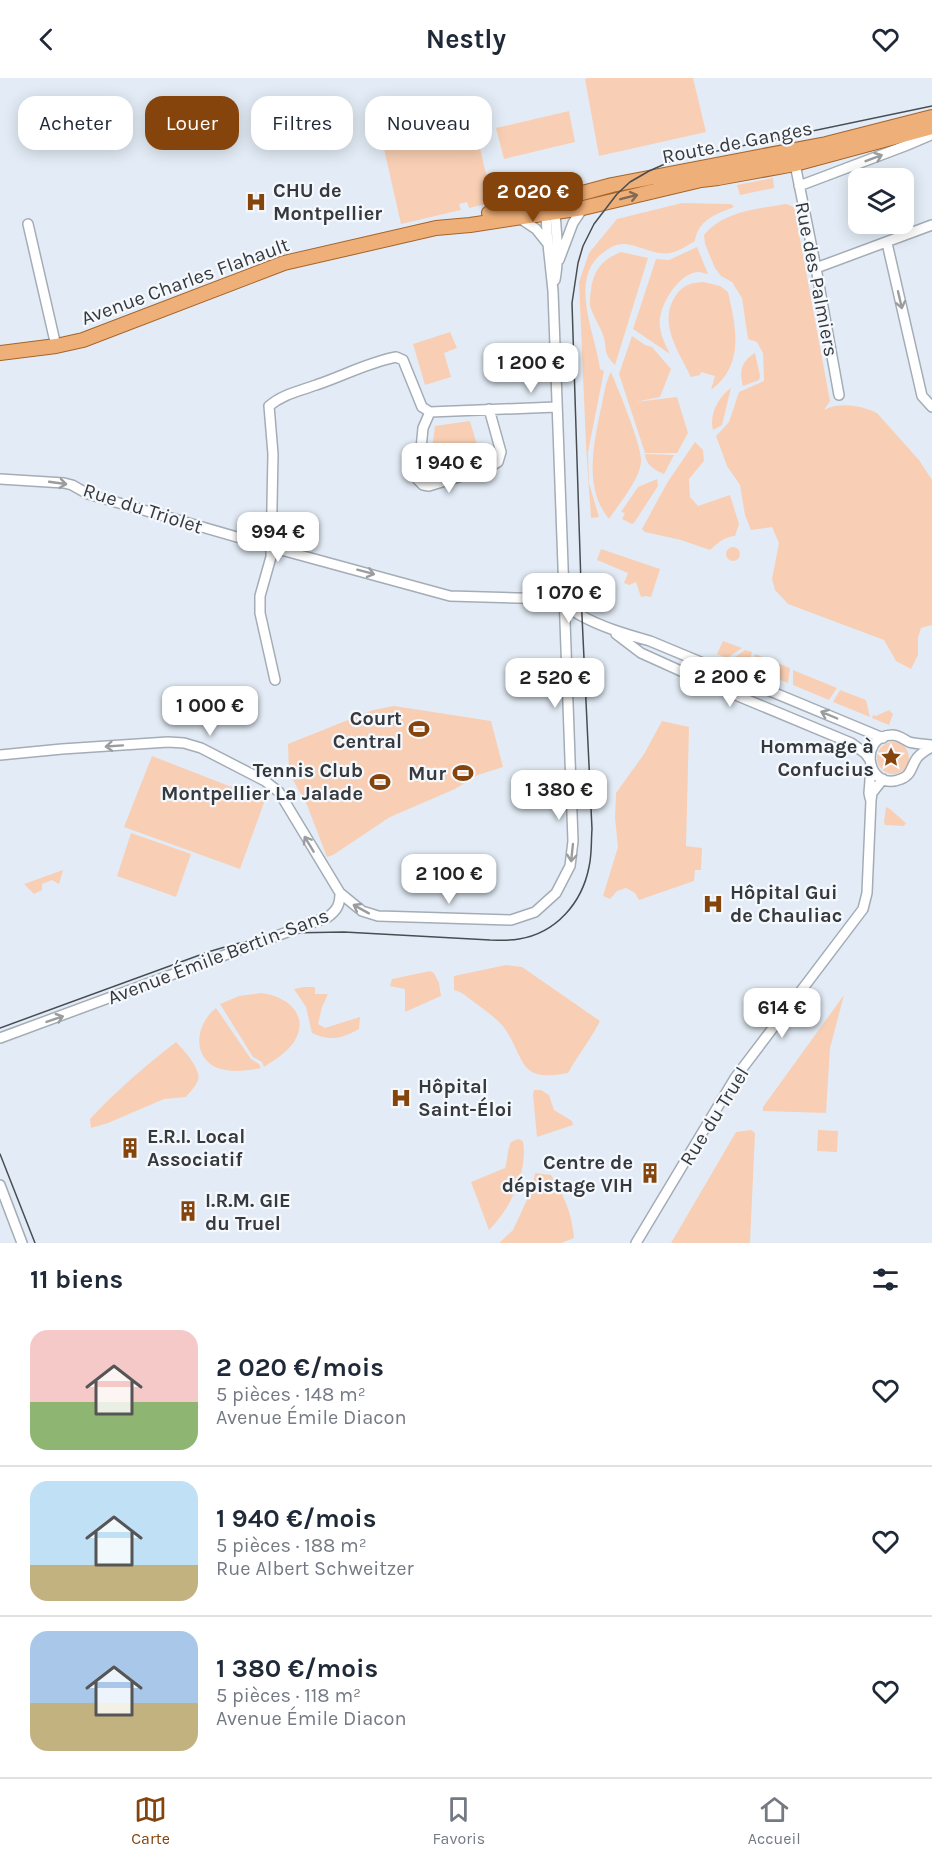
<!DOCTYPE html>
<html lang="fr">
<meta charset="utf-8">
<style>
body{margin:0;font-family:Karla,sans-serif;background:#f2f2f3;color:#1f2937;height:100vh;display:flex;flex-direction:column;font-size:22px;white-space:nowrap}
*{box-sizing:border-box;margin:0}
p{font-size:20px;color:#747a83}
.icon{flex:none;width:33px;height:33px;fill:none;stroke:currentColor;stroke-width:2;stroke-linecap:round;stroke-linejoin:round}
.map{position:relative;height:1165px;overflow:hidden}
.drawer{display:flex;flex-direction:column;background:#fff;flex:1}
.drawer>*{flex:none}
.guide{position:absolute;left:18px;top:18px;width:600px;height:54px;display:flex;gap:12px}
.buttons{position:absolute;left:848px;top:90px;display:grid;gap:12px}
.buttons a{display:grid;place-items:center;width:66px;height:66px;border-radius:12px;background:#fff;box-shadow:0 3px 15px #0003;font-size:30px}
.price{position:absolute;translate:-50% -51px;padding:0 14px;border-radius:12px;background:#fff;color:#222;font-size:20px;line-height:39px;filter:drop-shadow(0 2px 3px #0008)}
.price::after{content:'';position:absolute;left:50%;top:36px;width:18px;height:14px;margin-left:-9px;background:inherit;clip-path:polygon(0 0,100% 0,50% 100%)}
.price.current{background:#84440b;color:#fff}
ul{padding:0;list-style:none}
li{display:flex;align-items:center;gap:18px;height:150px;padding:0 30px}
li+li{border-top:2px solid #e0e1e3}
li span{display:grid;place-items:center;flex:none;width:168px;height:120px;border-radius:18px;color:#555}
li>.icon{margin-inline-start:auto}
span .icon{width:72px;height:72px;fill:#fffc;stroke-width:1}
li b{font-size:26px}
h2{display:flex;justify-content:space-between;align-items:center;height:72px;padding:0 30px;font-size:26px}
.pill{padding:0 21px;border-radius:18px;background:#fff;box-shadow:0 3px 15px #0003;font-size:21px;line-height:54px}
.pill.current{background:#84440b;color:#fff}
header{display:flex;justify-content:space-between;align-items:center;height:78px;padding:0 30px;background:#fff;font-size:27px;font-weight:700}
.tab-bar{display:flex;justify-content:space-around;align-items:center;height:84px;border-top:2px solid #e0e1e3;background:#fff;font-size:16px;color:#747a83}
.tab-bar a{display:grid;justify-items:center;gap:3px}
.tab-bar .current{color:#84440b}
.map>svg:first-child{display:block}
.green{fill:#f8cfb4}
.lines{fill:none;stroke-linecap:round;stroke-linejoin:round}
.street-casing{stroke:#a4adb6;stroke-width:12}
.primary-casing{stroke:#a6642a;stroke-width:16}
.street{stroke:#fff;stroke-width:9}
.primary{stroke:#eeaf79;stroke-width:14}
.tram{stroke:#484d52;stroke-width:1.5}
.oneway{stroke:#9a9c9e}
.oneway2{stroke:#806956}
.labels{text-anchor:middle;stroke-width:4.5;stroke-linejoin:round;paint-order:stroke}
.street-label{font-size:20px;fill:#363a3e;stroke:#f5f9fd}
.poi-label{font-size:20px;font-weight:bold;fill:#363a3e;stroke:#f5f9fd;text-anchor:start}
</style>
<header><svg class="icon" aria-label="back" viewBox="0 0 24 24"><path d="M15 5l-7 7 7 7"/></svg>Nestly<svg class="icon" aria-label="heart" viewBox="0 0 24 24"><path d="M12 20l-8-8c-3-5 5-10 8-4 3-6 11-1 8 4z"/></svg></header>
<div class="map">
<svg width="932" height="1165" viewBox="0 0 932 1165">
<rect width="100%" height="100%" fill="#e3ecf6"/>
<path class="green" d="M588 0H693L706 54 599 78 585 1Z
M569 33 575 64 504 81 496 50Z
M472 36 490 113 484 114 486 126 469 130 467 124 459 126 461 132 401 146 382 62 391 59 390 56 414 50 416 55 425 52V47L458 38Z
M773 100 774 110 740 117 737 107Z
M682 125 731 126 734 129C716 136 698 142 695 163 688 167 678 174 670 175 657 178 638 167 625 166 615 166 611 169 604 174 567 200 596 256 600 291L604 293 588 374 589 405 599 439 591 440 586 367 579 204 589 175 617 141Z
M786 126 794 129 830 323 824 332C839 324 860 327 877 335L919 382 932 402V547L921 550 918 560V577L911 591 896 583 884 562 788 526 775 512 772 501 779 465 772 449 751 452 745 437 740 407 727 388 716 358 729 344 739 314 764 303 763 275 757 264 748 261 742 220 732 204 721 198 715 190 705 166 704 157C724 133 756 131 786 126Z
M697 169 708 196C705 196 702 194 698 194 678 195 657 230 660 249 661 258 666 268 670 276L633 251 656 181 669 182Z
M621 174 648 180 615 287C602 274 608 272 603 257 600 248 594 240 591 231 589 225 590 218 591 212 593 193 602 181 621 174Z
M704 204 720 208 728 214C736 249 745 287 711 312L715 298 701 294 700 297 691 299C679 274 657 245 676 217 683 207 692 204 704 204Z
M450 254 457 270 444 275 451 299 425 307 413 266Z
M632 258 645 267 652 269 671 291 660 319 635 324 677 319 688 355 677 375H645L619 296Z
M755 275 760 298 759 302 743 308C739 294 741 283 755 275Z
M611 294C618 311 643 370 641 384 640 401 619 426 609 441 583 410 594 365 601 330 604 318 605 304 611 294Z
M731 310 722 347 713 352C709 337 718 319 731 310Z
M470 343 478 370 430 387 435 348Z
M695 364 703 372 704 383 689 401 690 419 698 428 730 417 739 446 735 458C724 459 718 465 710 472L681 462 645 454 642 451 667 405Z
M645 376 674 377 664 396C655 392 646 388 645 376Z
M657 401 658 408 634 445 632 446 622 441 625 435 621 434 638 409Z
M726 476a7 7 0 1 1 14 0a7 7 0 1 1-14 0Z
M601 471 660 491 651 519 646 518 641 519 636 504 629 507 624 505 628 495 597 482Z
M723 563 742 570 727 580 717 576Z
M745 572 752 574 748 589 731 582Z
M755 576 790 590 788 605 752 590Z
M793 592 837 610 829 622 793 607Z
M840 612 866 622 870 639 833 624Z
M394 628 491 643 503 689 478 697 455 711 390 739 333 777 327 779 307 727 289 695 288 666 373 632Z
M889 632 893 636 889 647 872 640 873 637 876 638Z
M662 643 689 649 686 768 702 770 701 792H695L694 803 639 822 635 815 626 810 617 813 610 821 603 818 618 769 615 740 616 715 644 676Z
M877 680a16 16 0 1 1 32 0a16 16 0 1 1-32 0Z
M152 678 265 722 240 791 124 749Z
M886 729 890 731 906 745 904 748 885 747 884 744Z
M131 755 191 776 176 819 117 798Z
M63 792 59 806 52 802 42 806V812L34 816 24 806Z
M506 887 522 889 600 943C591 961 578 977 568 995 518 1005 526 982 505 951 498 940 473 924 462 915L454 912V898Z
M430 893 434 895 439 905 441 918 405 934V911L390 908 392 901Z
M304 909H315V916H328L322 929 318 946 325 950 360 939 359 951C343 960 330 964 312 955L306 929 294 911Z
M261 915C286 918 311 936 294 964 287 974 275 982 264 989L262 984 253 979 220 926 239 918Z
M844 917 830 970 826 1035 763 1033V1029Z
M216 930 251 981 259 986 261 990C248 993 228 995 215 989 190 975 198 944 216 930Z
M176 964C183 971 202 992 198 1002 196 1008 190 1014 186 1019L164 1021 108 1045 91 1050 90 1041C116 1013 145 988 176 964Z
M534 1012H541L549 1017 554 1032 572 1043 573 1047 537 1059 533 1017Z
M751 1052 755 1055 750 1165H671L736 1054Z
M818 1052 838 1053 837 1074 817 1073Z
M518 1061 523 1063C528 1094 511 1130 489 1152L471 1104 505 1090C508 1081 507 1072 511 1064Z
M535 1095 551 1097C564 1117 572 1135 574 1160L561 1165H499L513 1152 532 1111Z"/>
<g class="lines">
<g class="street-casing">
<path id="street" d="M795 86 816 190 839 317
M799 108 905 68 931 57 932 54
M28 146 56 268
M548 165 546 139 551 134 555 137C557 158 559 181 555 202
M887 165 922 318 932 329
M559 182 573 145 583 130
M816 190 932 147
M430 334 423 350 418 402 423 407 429 408 488 390 498 384 501 374 489 331
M0 401 64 405 72 407 88 416 285 473 450 518 554 521C563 526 570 531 578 536 601 549 625 556 650 563L883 660
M616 556 641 575 714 608 851 665 865 675 870 682
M275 602 260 535V518L271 479 273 376 269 328C283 316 300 313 316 307 343 298 369 284 396 279L403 282 422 329 430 334 556 329
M932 667C925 666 915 666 909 664 903 661 899 657 892 657 857 658 867 715 901 701 912 697 911 688 917 680 921 675 926 672 932 669
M0 677 62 671 168 664 184 665 201 670 265 703 279 714 340 815 362 833 378 838 511 842 535 834 556 815 570 788 573 763 553 213 548 166 536 151 518 139
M870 720 869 715 871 690
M0 960 328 839C337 832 340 827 340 815
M0 1107 22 1165
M636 1165 735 1000 863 831 867 815 871 722 872 715 883 701"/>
</g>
<g class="primary-casing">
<path id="primary" d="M489 135 560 121 612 107 826 66 932 39
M0 275 56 268 83 262 284 185 436 150 470 147 583 130 701 102 718 100 795 86 932 49"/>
</g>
<use href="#street" class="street"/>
<use href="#primary" class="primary"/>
<path class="tram" d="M0 950 208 874 235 866 288 855 344 854 490 862C500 862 509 863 519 861 556 855 582 825 589 789 592 776 591 764 592 751L582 538 572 225 578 185 583 168 594 146 617 116 630 104 649 93 674 82 932 28
M0 1076 35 1165"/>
</g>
<defs><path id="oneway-shaft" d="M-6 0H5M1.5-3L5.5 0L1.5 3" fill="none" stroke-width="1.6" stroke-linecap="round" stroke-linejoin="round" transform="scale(1.5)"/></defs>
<g class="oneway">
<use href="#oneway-shaft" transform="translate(874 80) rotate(-21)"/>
<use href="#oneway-shaft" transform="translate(900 222) rotate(77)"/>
<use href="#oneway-shaft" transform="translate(58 405) rotate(8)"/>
<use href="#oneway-shaft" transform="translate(366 494) rotate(15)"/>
<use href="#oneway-shaft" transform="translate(829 637) rotate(-157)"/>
<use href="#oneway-shaft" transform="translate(114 668) rotate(176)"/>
<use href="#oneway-shaft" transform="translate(309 766) rotate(-121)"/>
<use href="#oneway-shaft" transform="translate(572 775) rotate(96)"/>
<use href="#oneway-shaft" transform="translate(361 831) rotate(-151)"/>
<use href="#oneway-shaft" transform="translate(55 941) rotate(-19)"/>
</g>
<use class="oneway2" href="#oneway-shaft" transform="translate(629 119) rotate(-14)"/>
<defs>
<g id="hospital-bare" transform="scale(1.62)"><path d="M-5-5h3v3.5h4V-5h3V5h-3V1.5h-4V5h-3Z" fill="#84440b" stroke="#f5f9fd" stroke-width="2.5" paint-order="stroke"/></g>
<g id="stadium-bare" transform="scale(1.62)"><path d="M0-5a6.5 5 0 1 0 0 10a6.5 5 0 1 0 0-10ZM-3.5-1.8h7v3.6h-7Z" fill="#84440b" stroke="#f5f9fd" stroke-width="2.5" paint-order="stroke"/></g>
<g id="sight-bare" transform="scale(1.62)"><path d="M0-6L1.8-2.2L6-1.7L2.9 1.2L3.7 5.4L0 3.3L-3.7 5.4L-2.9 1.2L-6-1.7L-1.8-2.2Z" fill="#84440b" stroke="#f5f9fd" stroke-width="2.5" paint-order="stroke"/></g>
<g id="building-bare" transform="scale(1.62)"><path d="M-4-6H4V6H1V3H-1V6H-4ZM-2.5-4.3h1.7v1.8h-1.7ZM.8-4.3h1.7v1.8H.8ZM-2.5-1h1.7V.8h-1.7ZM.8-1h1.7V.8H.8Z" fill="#84440b" stroke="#f5f9fd" stroke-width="2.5" paint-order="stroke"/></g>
</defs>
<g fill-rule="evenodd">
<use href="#hospital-bare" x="256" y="124"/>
<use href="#stadium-bare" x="419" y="651"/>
<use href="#sight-bare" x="891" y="679"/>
<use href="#stadium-bare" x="463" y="695"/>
<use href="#stadium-bare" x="380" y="704"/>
<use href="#hospital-bare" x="713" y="826"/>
<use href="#hospital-bare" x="401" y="1020"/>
<use href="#building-bare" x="130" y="1070"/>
<use href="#building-bare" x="650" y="1095"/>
<use href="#building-bare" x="188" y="1133"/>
</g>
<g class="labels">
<g class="street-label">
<text transform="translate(737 64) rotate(-11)" y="7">Route de Ganges</text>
<text transform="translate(817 201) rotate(79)" y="7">Rue des Palmiers</text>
<text transform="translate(185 203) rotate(-20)" y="7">Avenue Charles Flahault</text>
<text transform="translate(143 430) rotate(18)" y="7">Rue du Triolet</text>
<text transform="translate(218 878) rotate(-21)" y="7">Avenue Émile Bertin-Sans</text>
<text transform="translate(714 1038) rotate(-58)" y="7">Rue du Truel</text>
</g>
<g class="poi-label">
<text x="273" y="119">CHU de<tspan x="273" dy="23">Montpellier</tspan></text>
<text x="402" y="647" text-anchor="end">Court<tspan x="402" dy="23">Central</tspan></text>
<text x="874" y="675" text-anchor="end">Hommage à<tspan x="874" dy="23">Confucius</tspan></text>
<text x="363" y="699" text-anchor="end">Tennis Club<tspan x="363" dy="23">Montpellier La Jalade</tspan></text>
<text x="446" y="702" text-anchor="end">Mur</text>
<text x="730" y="821">Hôpital Gui<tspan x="730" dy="23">de Chauliac</tspan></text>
<text x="418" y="1015">Hôpital<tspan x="418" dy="23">Saint-Éloi</tspan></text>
<text x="147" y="1065">E.R.I. Local<tspan x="147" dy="23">Associatif</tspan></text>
<text x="633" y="1091" text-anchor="end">Centre de<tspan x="633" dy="23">dépistage VIH</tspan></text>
<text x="205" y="1129">I.R.M. GIE<tspan x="205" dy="23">du Truel</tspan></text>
</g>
</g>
</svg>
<div class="buttons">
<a><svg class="icon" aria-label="layers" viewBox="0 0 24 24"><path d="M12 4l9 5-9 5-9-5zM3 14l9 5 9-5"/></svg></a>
</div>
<b class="price current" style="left:533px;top:145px">2 020 €</b>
<b class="price" style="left:531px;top:316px">1 200 €</b>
<b class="price" style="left:449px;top:416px">1 940 €</b>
<b class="price" style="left:278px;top:485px">994 €</b>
<b class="price" style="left:569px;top:546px">1 070 €</b>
<b class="price" style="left:730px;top:630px">2 200 €</b>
<b class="price" style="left:555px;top:631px">2 520 €</b>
<b class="price" style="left:210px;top:659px">1 000 €</b>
<b class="price" style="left:559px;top:743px">1 380 €</b>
<b class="price" style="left:449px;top:827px">2 100 €</b>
<b class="price" style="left:782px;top:961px">614 €</b>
<div class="guide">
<a class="pill">Acheter</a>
<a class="pill current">Louer</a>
<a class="pill">Filtres</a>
<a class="pill">Nouveau</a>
</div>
</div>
<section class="drawer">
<h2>11 biens<svg class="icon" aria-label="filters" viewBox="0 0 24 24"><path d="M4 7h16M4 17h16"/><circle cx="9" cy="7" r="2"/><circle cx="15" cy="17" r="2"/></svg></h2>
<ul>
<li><span style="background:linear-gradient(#f6c9c9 60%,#8fb573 0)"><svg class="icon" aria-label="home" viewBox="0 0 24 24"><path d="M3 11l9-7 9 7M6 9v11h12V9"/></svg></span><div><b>2 020 €/mois</b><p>5 pièces · 148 m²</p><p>Avenue Émile Diacon</p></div><svg class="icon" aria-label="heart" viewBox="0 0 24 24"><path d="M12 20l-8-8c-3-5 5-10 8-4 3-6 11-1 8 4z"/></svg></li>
<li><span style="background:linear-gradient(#bfe0f5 70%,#c2b280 0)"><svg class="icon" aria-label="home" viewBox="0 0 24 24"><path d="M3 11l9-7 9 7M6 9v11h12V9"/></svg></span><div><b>1 940 €/mois</b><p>5 pièces · 188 m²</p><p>Rue Albert Schweitzer</p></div><svg class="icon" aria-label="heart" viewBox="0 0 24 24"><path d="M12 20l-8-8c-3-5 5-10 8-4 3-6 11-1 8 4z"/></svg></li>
<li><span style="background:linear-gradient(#a9c7e8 60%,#c2b280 0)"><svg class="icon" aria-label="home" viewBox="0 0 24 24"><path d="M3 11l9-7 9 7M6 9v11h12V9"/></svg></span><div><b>1 380 €/mois</b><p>5 pièces · 118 m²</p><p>Avenue Émile Diacon</p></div><svg class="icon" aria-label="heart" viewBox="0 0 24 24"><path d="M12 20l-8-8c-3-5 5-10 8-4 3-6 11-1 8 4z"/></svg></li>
</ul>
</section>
<nav class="tab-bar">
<a class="current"><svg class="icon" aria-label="map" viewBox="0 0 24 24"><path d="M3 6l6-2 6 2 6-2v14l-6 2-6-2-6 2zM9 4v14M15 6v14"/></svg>Carte</a>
<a><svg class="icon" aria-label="saved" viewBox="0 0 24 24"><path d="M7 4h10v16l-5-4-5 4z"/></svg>Favoris</a>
<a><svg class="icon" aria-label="home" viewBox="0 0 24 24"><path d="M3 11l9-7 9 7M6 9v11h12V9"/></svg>Accueil</a>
</nav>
